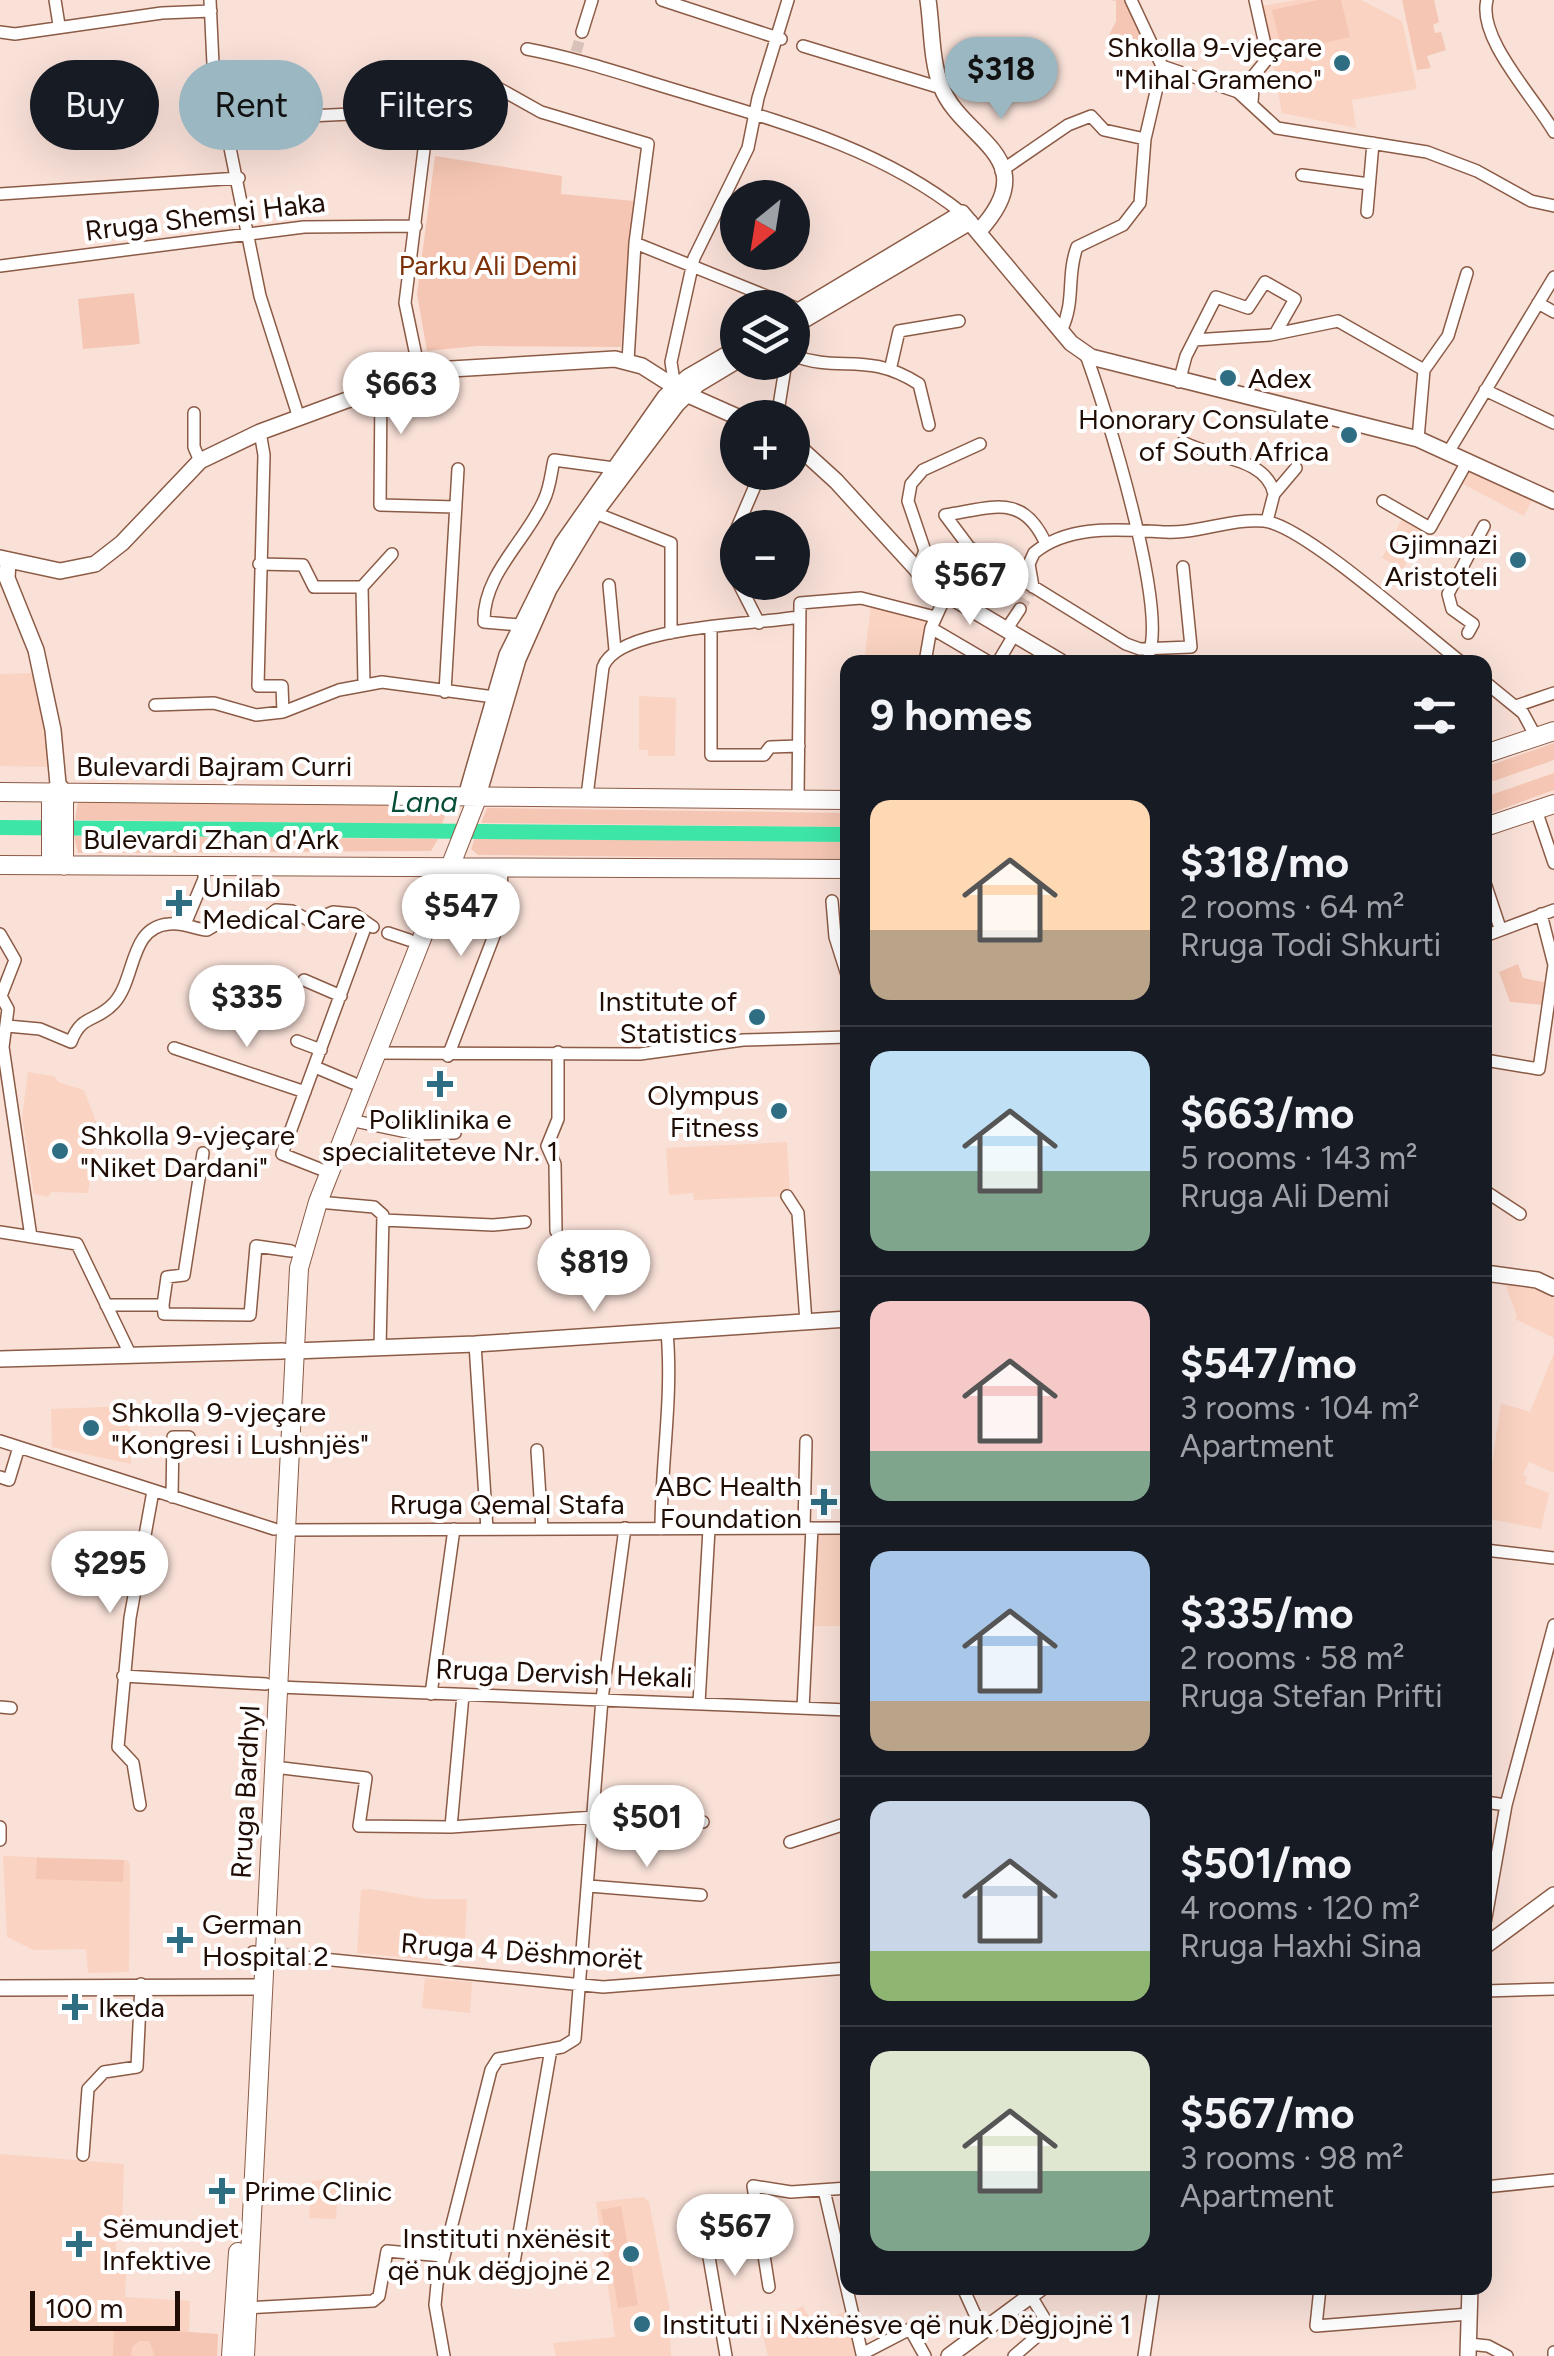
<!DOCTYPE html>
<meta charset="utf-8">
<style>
body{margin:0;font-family:Figtree,sans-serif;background:#242831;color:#f1f3f6;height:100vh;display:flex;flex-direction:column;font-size:38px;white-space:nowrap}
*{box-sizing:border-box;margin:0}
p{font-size:32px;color:#9ea1a6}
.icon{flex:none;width:55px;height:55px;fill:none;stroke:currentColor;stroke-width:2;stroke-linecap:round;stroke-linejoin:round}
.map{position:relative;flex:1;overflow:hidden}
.side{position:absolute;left:840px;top:655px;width:652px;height:1640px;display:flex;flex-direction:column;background:#171b24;border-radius:20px;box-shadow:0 10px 40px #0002}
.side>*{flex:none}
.banner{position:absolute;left:30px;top:60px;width:660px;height:90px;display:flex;gap:20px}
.needle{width:65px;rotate:210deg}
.buttons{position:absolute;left:720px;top:180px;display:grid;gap:20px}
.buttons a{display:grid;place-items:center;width:90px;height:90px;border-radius:50%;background:#171b24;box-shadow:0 10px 40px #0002;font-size:50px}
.scale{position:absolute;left:30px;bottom:25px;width:150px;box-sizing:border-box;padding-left:10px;border:5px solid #200d05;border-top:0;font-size:28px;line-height:35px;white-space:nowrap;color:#200d05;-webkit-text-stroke:8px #fff;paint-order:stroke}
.price{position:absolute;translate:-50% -85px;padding:0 22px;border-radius:35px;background:#fff;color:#222;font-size:32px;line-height:65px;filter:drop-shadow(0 2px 5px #0008)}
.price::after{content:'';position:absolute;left:50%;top:60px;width:30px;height:22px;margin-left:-15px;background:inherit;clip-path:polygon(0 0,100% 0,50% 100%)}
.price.active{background:#9ab7c2;color:#111}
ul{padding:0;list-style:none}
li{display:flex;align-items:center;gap:30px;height:250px;padding:0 30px}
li+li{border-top:2px solid #363941}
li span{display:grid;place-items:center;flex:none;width:280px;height:200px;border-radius:20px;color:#555}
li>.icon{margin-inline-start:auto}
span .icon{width:120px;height:120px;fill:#fffc;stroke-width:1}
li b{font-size:42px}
h2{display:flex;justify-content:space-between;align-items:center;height:120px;padding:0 30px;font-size:42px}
.chip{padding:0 35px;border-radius:45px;background:#171b24;box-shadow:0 10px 40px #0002;font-size:35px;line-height:90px}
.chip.active{background:#9ab7c2;color:#111}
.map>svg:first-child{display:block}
.built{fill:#fad3c2}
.green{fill:#f5c6b3}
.water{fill:#3de5a7}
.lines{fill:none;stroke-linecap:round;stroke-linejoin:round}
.street-tunnel{stroke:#d8c1b8;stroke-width:11;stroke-dasharray:11 5.5;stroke-linecap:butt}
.street-casing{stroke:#8c5b46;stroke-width:14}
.secondary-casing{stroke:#8c5b46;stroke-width:18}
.primary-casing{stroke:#8c5b46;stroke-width:20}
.street{stroke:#fff;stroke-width:11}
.secondary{stroke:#fff;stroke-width:15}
.primary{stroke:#fff;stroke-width:18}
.poi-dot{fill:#2f6d83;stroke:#fff;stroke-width:4}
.labels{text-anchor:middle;stroke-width:8;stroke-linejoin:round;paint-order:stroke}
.poi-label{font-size:28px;fill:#200d05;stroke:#fff;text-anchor:start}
.street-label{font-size:28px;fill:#200d05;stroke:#fff}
.park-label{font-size:28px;fill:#7b3008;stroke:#fff}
.water-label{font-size:30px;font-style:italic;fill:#074d35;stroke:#fff}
</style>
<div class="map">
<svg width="1554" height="2356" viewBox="0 0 1554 2356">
<rect width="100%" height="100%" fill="#f9e1d8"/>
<path class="built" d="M1296 0H1361L1402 21 1417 89 1352 100 1356 128 1282 113 1262 6Z
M1467 468 1532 500 1524 516 1459 482Z
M1402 519 1425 531 1403 569 1382 558Z
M871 604 928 618 918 662H864Z
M34 673 53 767 0 766V674Z
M639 696 676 698 675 756H648V750H639Z
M28 1072 54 1076 58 1082 84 1090 97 1124 88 1193 51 1192 48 1197 34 1194 22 1117Z
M787 1142 790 1196 694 1200 693 1193 669 1195 666 1148Z
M1504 1281 1540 1288 1554 1298V1338L1515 1319 1517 1316Z
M1554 1353V1473L1529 1462 1523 1474 1527 1477 1525 1484 1549 1493 1541 1529 1490 1519 1485 1516V1464H1492L1501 1403 1530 1412Z
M129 1406 131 1464 52 1447 51 1409Z
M816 1535H847V1626H811Z
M3 1856 127 1860 130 1864 129 1972 88 1973 86 1949 33 1950 7 1937Z
M370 1889 428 1899H467L465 1938 430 1935 427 1960 357 1953 361 1890Z
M425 1978 472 1982 470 2013 422 2008Z
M0 2154 124 2164 122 2235 116 2236V2251L127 2252 125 2297 190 2301 189 2332 218 2334 217 2356H0Z
M339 2178 336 2219 309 2218 312 2181Z
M644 2197 649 2202 669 2306 671 2356H556L553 2343 615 2337 596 2202Z
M803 2306 815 2327 849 2309 859 2356H768L761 2329Z"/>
<path class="green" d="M1110 0H1127L1150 51 1113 45 1114 37 1109 35 1116 21V1Z
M1318 0H1341L1350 37 1282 52 1272 10Z
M1402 0H1434L1439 22 1433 25 1435 33 1441 32 1446 50 1427 56 1431 68 1417 70Z
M435 156 562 176 561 194 634 201 621 347 477 346 427 351 417 294Z
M134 293 140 344 83 349 78 299Z
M1554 743V760L1485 784V767Z
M1554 773V790L1485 815V797Z
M78 802 435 804 447 810 442 824 75 820Z
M487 808 848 813 847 827 481 823Z
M74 836 438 839 431 851 78 853Z
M475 838 847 842 848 859 478 855 471 849Z
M1518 964 1523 978 1548 983 1545 1005 1510 1002 1499 972Z
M37 1858 124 1860 123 1882 36 1879Z
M621 2206 638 2305 618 2308 601 2210Z
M114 2327 218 2334 217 2356H155L149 2341H139L132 2347 131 2356H113Z"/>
<path class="water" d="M0 820 848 827 847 842 0 835Z"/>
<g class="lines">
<path class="street-tunnel" d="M576 52 582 32
M1020 609 1030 592"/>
<g class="street-casing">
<path id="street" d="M55 0 59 25
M210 0 213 64 260 296 299 418
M662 0 781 39
M1131 0 1162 66 1238 92 1277 128 1427 152 1477 171 1531 201 1554 206
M1487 0C1477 38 1534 97 1554 132
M0 32 15 34 162 13 211 11
M582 32 592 0
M803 46 941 88
M527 49C580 59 631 77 682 92 781 122 880 148 962 213
M482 79 541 112 648 144 635 243 628 361
M1252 102 1254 75 1268 58 1255 0
M224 120 417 111 428 117 405 303 420 375
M1001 171 1068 125 1091 116 1104 130 1145 139
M1302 175 1369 184
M0 194 239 178
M1367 212 1373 143
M635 243 801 310
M0 266 304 227 416 226
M1538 303 1554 312
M1061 331C1076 300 1066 277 1077 247L1123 225 1140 203 1145 139 1162 66
M1194 340 1270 335 1338 321 1424 370
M792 355C841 374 865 350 919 384L929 425
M1086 355C1106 409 1167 606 1149 653
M891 366 899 331 959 321
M1179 382 1186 356 1216 297 1248 308 1265 282 1295 299 1275 334
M675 387 671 362 694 258 748 148 758 98 788 0
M381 388 380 505 456 507
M1485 390 1554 423
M194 413V447L200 461
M777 418 786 362
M260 432 264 455 258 686H282L283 712
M1418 439 1424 370 1448 336 1467 273
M1183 442C1211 458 1267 457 1274 494
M1449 451 1554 277
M1383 501 1430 528 1468 460
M595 513 671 543V633
M1267 521 1274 494 1296 468
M1046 544C1023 492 992 508 945 515L969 547 1126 644 1140 649 1191 647 1183 567
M259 564 303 565 314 587H362
M916 572 925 551 908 501 911 484 923 470 980 444
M738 582 727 551 761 472
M738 582 759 623
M609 585 615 650
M1033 587 1029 564 1034 553C1070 523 1123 530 1166 532 1198 534 1231 518 1264 521 1304 525 1423 633 1461 662
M519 625 484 622C483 574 526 541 544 500 550 488 551 473 554 460L614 468
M931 628 989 662
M711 630V755H764L770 747 799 746
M1006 630 1020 609
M1468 633 1473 624 1452 609 1448 594 1484 526
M925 662 931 628 946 595
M998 662 1014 635
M1485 682 1523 713 1536 737
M364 684 362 587 392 554
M445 692 458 469
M155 705 214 703 256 715 283 712 339 690 382 682 494 697
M1516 706 1554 693
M587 796 603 667C618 625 756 625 798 617
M798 799 800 603 861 598 935 617
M1536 810 1554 863
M1485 883 1500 928
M832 901 835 937 848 978
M185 924 204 879V866
M388 933 409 940
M0 934 15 960 1 996
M1485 936 1554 910
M304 980 341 996
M1 996 8 1009 3 1047 31 1237
M7 1026 40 1029 71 1042C82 1013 96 1023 114 1003 136 979 129 927 169 924 184 922 194 929 207 930L224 920 260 922 276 910 292 911 310 921 333 912 354 914 373 927
M297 1041 321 1050
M174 1048 305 1092
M377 1053 640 1054 743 1040 848 1037
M448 1056 500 920 502 868
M1485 1060 1539 1069 1554 965 1541 914
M315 1067 353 1083
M350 1120 417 1134 455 1133
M320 1169 282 1154 366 925
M1485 1191 1520 1214
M787 1196 798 1213 806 1322
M318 1202 374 1207 383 1215 380 1348
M383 1220 493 1225 525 1222
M556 1231 555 1164 547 1146 558 1119V1052
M0 1232 77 1244 131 1356
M106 1305H163L164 1314 250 1315 256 1246 291 1251
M163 1305 167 1277 184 1275 203 1153
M475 1344 487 1529
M0 1441 274 1529
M537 1450 542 1529
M0 1477 9 1480 19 1447
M172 1497 173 1437H189
M804 1528 806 1441
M661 1529C661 1463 673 1398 667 1332
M286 1530 848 1528
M1485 1550 1554 1558
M123 1676 266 1684
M278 1687 848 1710
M431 1694 454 1529
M699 1703 709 1529
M0 1707 11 1708
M803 1708 812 1528
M274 1767 366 1778 359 1826 451 1827 594 1817 703 1822
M1485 1802 1506 1805
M140 1805 133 1763 118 1747 130 1618 153 1491
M0 1827V1840
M451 1827 463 1695
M790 1842 848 1823
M589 1886 701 1895
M1485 1923 1506 1805 1554 1625
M253 1952 603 1987 848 1968
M1485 1991 1554 1989
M83 2155 88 2089 104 2072 137 2067 141 1984
M1485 2187 1554 2180
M824 2190 862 2354 910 2329 925 2356
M704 2228 726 2356
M512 2274 551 2049
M769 2287 753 2186 791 2192 848 2188
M963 2288 983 2332
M1320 2288 1316 2326 1469 2314
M247 2308 373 2301 379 2296 387 2251 443 2256
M1469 2344 1488 2346 1507 2356
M444 2356 435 2305 437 2284 491 2070 498 2059 562 2047 575 2039 602 1699 625 1528
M1014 2356 1049 2326 1031 2296
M1144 2356 1154 2288
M1554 2356V2352"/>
</g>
<g class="secondary-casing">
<path id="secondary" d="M928 0C932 27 931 61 941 86 961 140 1048 157 978 232
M792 315 962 213 1071 343 1091 357 1418 439 1554 501
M792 327 970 222
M792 441 836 481 931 585 1061 662
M0 558 60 571 95 564 122 543 200 461 260 432 347 400 451 369 615 359 642 366 686 394 740 418
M8 560 7 578 36 650 53 730 58 784 64 792
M466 796 507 655 562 544 665 397 688 377 738 348
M478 796 518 659 549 589 595 513 677 404 698 384 738 360
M1485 1273 1537 1280 1554 1288
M294 1351 475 1344 848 1319
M0 1359 283 1351
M1485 1946 1554 1895
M0 1988 263 1987
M949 2356 1041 2288
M1468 2356 1470 2288"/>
</g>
<g class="primary-casing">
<path id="primary" d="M1485 754 1554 731
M0 792 848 800
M64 792V866
M1485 827 1554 804
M0 865 848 869
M51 865V792
M231 2356 238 2252
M245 2356 299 1268 318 1202 478 796"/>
</g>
<use href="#street" class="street"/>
<use href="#secondary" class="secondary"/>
<use href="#primary" class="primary"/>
</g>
<g class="poi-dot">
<circle cx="1342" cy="63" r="10"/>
<circle cx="1228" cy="378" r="10"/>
<circle cx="1349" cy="435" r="10"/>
<circle cx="1518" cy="560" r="10"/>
<path d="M174 888h10v10h10v10h-10v10h-10v-10h-10v-10h10z"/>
<circle cx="757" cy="1017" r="10"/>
<path d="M435 1069h10v10h10v10h-10v10h-10v-10h-10v-10h10z"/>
<circle cx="779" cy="1111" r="10"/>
<circle cx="60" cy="1151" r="10"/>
<circle cx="91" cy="1428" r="10"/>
<path d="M819 1487h10v10h10v10h-10v10h-10v-10h-10v-10h10z"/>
<path d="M175 1925h10v10h10v10h-10v10h-10v-10h-10v-10h10z"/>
<path d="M70 1992h10v10h10v10h-10v10h-10v-10h-10v-10h10z"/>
<path d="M217 2176h10v10h10v10h-10v10h-10v-10h-10v-10h10z"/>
<path d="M74 2229h10v10h10v10h-10v10h-10v-10h-10v-10h10z"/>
<circle cx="631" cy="2254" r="10"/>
<circle cx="642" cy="2324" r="10"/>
</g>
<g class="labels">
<g class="poi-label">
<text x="1322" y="57" text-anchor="end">Shkolla 9-vjeçare<tspan x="1322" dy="32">"Mihal Grameno"</tspan></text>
<text x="1248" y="388">Adex</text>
<text x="1329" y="429" text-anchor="end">Honorary Consulate<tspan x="1329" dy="32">of South Africa</tspan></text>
<text x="1498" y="554" text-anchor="end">Gjimnazi<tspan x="1498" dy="32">Aristoteli</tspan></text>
<text x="202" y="897">Unilab<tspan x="202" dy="32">Medical Care</tspan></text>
<text x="737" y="1011" text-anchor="end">Institute of<tspan x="737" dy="32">Statistics</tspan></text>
<text x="759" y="1105" text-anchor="end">Olympus<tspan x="759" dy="32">Fitness</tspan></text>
<text x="440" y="1129" text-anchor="middle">Poliklinika e<tspan x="440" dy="32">specialiteteve Nr. 1</tspan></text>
<text x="80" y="1145">Shkolla 9-vjeçare<tspan x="80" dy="32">"Niket Dardani"</tspan></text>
<text x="111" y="1422">Shkolla 9-vjeçare<tspan x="111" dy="32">"Kongresi i Lushnjës"</tspan></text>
<text x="802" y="1496" text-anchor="end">ABC Health<tspan x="802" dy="32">Foundation</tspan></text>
<text x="202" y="1934">German<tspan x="202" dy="32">Hospital 2</tspan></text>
<text x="98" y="2017">Ikeda</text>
<text x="244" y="2201">Prime Clinic</text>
<text x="102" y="2238">Sëmundjet<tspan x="102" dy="32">Infektive</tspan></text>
<text x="611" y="2248" text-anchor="end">Instituti nxënësit<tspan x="611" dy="32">që nuk dëgjojnë 2</tspan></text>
<text x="662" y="2334">Instituti i Nxënësve që nuk Dëgjojnë 1</text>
</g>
<g class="street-label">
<text transform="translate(205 216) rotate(-7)" y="10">Rruga Shemsi Haka</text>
<text x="214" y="776">Bulevardi Bajram Curri</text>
<text x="211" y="849">Bulevardi Zhan d'Ark</text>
<text x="507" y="1514">Rruga Qemal Stafa</text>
<text transform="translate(564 1673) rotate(2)" y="10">Rruga Dervish Hekali</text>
<text transform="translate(245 1792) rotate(-87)" y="10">Rruga Bardhyl</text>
<text transform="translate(522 1951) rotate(4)" y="10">Rruga 4 Dëshmorët</text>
</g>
<g class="park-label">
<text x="488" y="275">Parku Ali Demi</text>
</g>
<g class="water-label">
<text x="424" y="812">Lana</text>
</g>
</g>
</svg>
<div class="buttons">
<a><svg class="needle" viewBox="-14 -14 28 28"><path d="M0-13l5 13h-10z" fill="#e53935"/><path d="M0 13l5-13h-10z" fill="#9ea1a6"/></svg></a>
<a><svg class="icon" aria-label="layers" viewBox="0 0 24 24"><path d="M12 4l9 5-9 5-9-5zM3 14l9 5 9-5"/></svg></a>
<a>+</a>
<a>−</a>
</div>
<div class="scale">100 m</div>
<b class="price active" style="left:1001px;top:122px">$318</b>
<b class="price" style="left:401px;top:437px">$663</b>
<b class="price" style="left:970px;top:628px">$567</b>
<b class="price" style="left:461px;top:959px">$547</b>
<b class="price" style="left:247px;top:1050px">$335</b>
<b class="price" style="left:594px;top:1315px">$819</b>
<b class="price" style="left:110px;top:1616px">$295</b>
<b class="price" style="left:647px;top:1870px">$501</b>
<b class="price" style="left:735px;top:2279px">$567</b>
<div class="banner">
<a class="chip">Buy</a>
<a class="chip active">Rent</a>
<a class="chip">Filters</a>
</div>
<section class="side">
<h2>9 homes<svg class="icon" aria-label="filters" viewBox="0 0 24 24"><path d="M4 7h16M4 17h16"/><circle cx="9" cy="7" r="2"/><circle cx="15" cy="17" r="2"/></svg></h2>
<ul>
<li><span style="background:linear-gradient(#ffd9b3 65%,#b9a48a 0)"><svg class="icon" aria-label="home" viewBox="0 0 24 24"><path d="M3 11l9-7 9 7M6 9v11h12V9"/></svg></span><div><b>$318/mo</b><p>2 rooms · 64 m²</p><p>Rruga Todi Shkurti</p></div></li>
<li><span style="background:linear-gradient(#bfe0f5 60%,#7fa58c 0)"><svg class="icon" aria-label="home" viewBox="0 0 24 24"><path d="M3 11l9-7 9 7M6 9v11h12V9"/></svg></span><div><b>$663/mo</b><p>5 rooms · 143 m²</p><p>Rruga Ali Demi</p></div></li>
<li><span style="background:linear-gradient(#f6c9c9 75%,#7fa58c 0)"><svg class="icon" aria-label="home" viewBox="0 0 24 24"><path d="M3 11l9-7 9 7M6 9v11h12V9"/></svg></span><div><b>$547/mo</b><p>3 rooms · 104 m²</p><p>Apartment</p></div></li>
<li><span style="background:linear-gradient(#a9c7e8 75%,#b9a48a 0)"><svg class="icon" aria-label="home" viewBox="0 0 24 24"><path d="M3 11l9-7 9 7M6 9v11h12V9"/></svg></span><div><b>$335/mo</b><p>2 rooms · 58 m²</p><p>Rruga Stefan Prifti</p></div></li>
<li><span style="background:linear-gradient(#c9d6e8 75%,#8fb573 0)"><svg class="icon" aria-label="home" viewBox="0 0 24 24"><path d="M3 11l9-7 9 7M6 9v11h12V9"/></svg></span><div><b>$501/mo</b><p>4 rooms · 120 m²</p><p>Rruga Haxhi Sina</p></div></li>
<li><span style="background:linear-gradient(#dfe7d0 60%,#7fa58c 0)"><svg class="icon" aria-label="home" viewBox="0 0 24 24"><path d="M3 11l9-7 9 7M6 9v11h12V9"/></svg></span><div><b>$567/mo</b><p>3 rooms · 98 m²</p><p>Apartment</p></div></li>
</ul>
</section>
</div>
